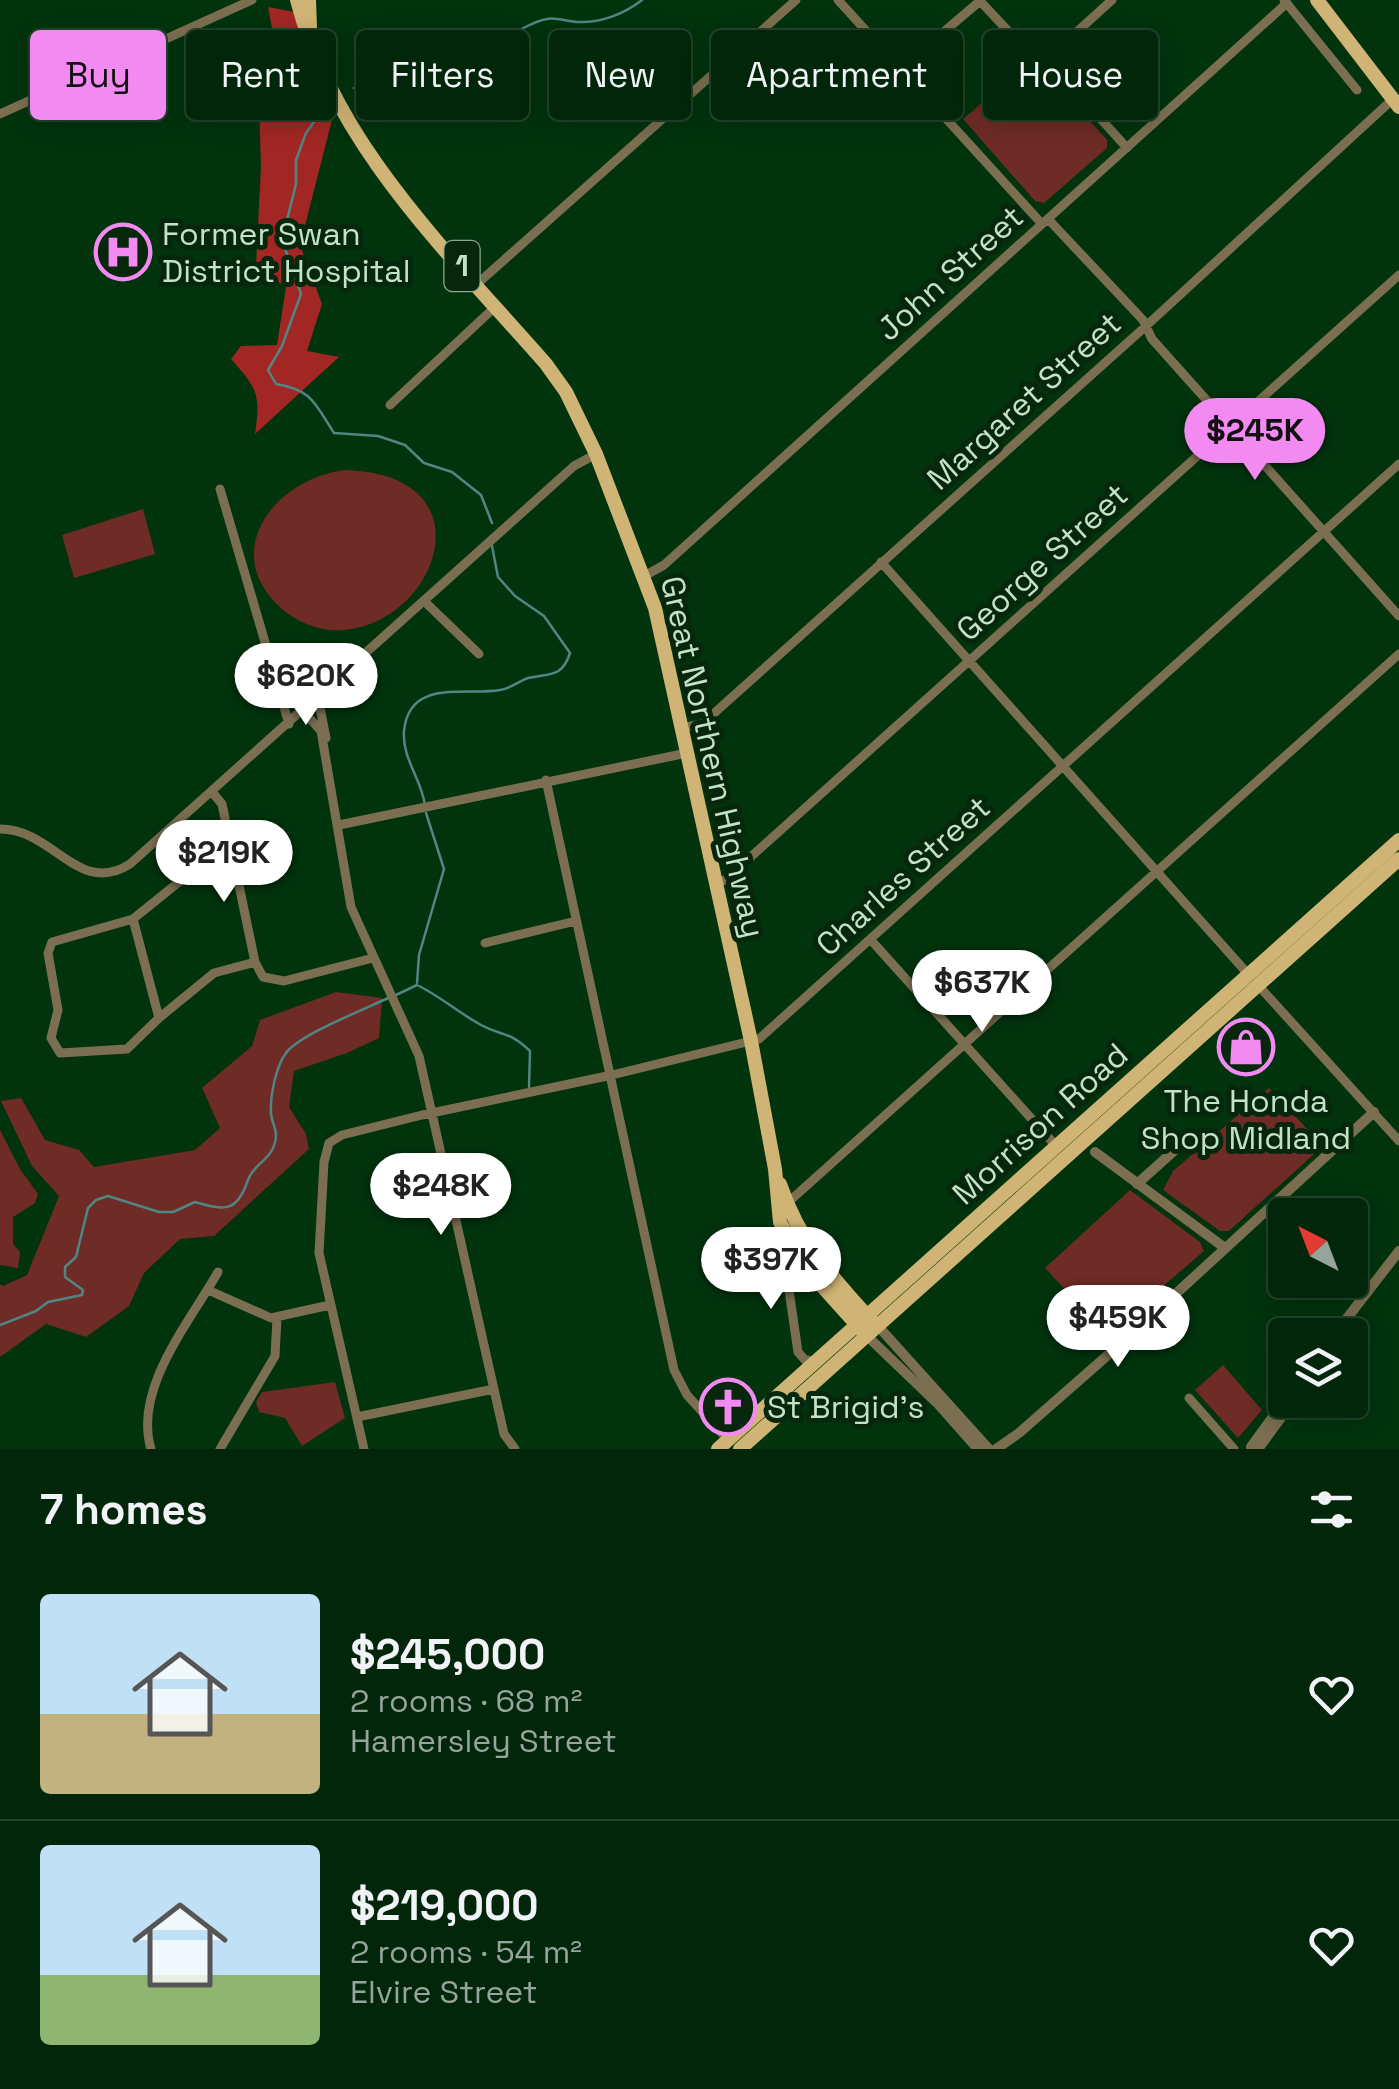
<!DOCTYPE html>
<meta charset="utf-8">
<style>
body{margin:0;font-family:"Space Grotesk",sans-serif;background:#0f3218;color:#f1f3f6;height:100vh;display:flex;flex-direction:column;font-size:38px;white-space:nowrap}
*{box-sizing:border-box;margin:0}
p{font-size:32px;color:#96a59c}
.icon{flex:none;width:55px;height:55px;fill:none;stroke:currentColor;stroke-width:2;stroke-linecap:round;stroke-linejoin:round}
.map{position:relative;height:1449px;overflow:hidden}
.side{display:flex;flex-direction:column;background:#01260a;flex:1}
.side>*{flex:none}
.hud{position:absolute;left:30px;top:30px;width:1340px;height:90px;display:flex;gap:20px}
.needle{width:65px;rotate:318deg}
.buttons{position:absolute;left:1268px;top:1198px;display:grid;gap:20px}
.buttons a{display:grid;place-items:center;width:100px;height:100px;border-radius:10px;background:#01260a;box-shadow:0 5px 25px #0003,0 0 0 2px #23432b;font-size:50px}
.price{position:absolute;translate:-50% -85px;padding:0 22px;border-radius:35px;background:#fff;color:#222;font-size:32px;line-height:65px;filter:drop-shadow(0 2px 5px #0008)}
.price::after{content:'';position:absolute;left:50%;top:60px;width:30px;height:22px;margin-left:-15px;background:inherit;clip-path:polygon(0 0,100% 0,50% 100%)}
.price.on{background:#f28af2;color:#111}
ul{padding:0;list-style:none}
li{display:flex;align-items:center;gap:30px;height:250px;padding:0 40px}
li+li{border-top:2px solid #23432b}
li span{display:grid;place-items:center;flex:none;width:280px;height:200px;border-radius:10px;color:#555}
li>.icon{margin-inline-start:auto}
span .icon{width:120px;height:120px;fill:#fffc;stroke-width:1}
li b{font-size:42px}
h2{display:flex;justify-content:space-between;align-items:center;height:120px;padding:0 40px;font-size:42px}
.pill{padding:0 35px;border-radius:10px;background:#01260a;box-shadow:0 5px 25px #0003,0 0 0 2px #23432b;font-size:35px;line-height:90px}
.pill.on{background:#f28af2;color:#111}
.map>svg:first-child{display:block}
.green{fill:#6f2b26}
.forest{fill:#a22724}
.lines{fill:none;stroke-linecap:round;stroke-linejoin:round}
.stream{stroke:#508683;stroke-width:2.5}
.minor{stroke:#7c6f51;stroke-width:9}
.tertiary{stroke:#7c6f51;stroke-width:10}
.primary{stroke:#cfb475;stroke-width:14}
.labels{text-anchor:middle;stroke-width:10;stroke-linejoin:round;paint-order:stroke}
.shield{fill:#06270c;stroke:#8bab8e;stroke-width:2.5}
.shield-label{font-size:30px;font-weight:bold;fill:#c4e3c6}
.poi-label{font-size:32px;fill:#c4e3c6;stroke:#06270c;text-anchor:start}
.street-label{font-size:32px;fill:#c4e3c6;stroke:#06270c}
</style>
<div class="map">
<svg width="1399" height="1449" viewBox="0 0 1399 1449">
<rect width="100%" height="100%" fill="#01330d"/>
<path class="green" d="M1025 66 1043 68 1107 140V148L1044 203 1035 201 963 119Z
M345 470C498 474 433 637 330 630 312 628 295 620 282 609 217 552 276 478 345 470Z
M143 509 155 554 74 578 62 535Z
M336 992 382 998 379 1038 347 1053 294 1071 289 1107 306 1134 309 1149 214 1236 180 1239 144 1273 129 1306 86 1337 46 1324 0 1357V1284L3 1286 27 1275 59 1196 32 1166 1 1101 21 1098 45 1140 79 1150 94 1167 195 1150 220 1128 202 1088 252 1046 260 1020Z
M1269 1088 1323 1146 1229 1231H1220L1163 1190 1173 1171Z
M0 1130 20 1169 38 1194 35 1203 13 1217V1244L20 1252 18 1268 0 1265Z
M1130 1190 1200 1242 1204 1251 1111 1331H1103L1045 1268Z
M1223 1365 1262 1410 1238 1438 1195 1390Z
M335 1382 345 1418 302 1446 285 1418 259 1412 256 1402 262 1392Z"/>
<path class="forest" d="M268 7 295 12 333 116 300 245 322 304 307 351 339 357 255 434C261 394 257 388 231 359L241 346 277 345 286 287 256 267 261 166 259 105 287 76 276 49Z"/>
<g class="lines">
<path class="stream" d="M354 88 372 91 385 99 406 86C421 29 456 41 504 35 519 33 532 21 547 19 557 17 568 22 578 22 601 23 624 14 642 0
M322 111 306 133 296 160V184L282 240 301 294 282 346 268 370 276 384C313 390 315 404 334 433L378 436 405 445 424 463 452 472 481 495 492 523
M425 805C421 778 402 759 404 731 409 678 466 696 500 690 510 689 519 681 528 678 550 673 562 678 570 653L544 616 515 596 498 577 492 546
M417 983 419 955 444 869 426 813
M419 986C441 997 459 1013 481 1025 503 1037 508 1030 530 1051L529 1087
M396 995 417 985
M0 1325 36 1311 48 1302 82 1295 83 1290 65 1277V1267L76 1257 88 1208 96 1200 108 1196 159 1212H173L195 1202C226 1211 237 1212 248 1180 254 1162 275 1160 276 1135 276 1128 271 1120 271 1113 270 1096 276 1066 286 1053 299 1035 365 1009 388 998"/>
<path class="minor" d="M838 0 1042 224
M1284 0 1357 90
M1047 59 1112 0
M900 69 980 1 1022 46 1047 59 1127 148
M0 114 252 0
M1048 219 1143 320 1152 339 1399 616
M477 284 796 0
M390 405 496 306
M220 489 289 724
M881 562 1248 974
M644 576 664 565 1287 3
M424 601 479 654
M318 698 326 738
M304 712 321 731 351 907 419 1056 504 1434 515 1449
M681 728 702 724 1146 326 1393 99
M546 780 674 1370 687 1395 728 1440
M212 792 222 804 255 962 263 977 284 981 373 958
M339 825 687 753
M0 829C54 829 78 897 130 864L574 466 596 454
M233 856 200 865 133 919 52 942 48 953 58 1010 51 1038 60 1053 127 1049 159 1018 214 973 255 962
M715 883 725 880 1399 275
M133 919 159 1018
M870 939 1057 1147
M485 943 576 921
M1257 984 1399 1141
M784 1206 1399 654
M808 1247 786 1270 798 1352 805 1360 816 1361
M208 1290 271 1318 330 1305
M1189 1398 1234 1449
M357 1417 494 1389
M151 1449C133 1389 189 1323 218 1272
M220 1449 275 1356 277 1318
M364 1449 319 1253 324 1162 329 1143 342 1135 422 1115 612 1075 759 1039 1399 464"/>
<path class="tertiary" d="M1095 1152 1225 1248
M1137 1184 1176 1149
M877 1325 988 1448
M866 1335 938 1404 978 1449
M1334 1335 1399 1251
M1251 1447 1285 1400
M996 1449 1019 1433 1133 1333 1374 1112
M1258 1449 1294 1400"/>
<path class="primary" d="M297 0C335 146 449 253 546 364L566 392 596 454 655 608 751 1041 775 1169 780 1222 804 1266 866 1335
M309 0 310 28
M1317 0 1399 107
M780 1184C799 1241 833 1279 873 1322
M718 1449 1399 840
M740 1449 1399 859"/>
</g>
<defs>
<g id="hospital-ring" transform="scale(2.875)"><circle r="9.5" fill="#06270c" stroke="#f28af2" stroke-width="1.5"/><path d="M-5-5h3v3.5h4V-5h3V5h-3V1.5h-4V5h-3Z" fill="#f28af2"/></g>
<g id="shop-ring" transform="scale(2.875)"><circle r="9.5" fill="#06270c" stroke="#f28af2" stroke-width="1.5"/><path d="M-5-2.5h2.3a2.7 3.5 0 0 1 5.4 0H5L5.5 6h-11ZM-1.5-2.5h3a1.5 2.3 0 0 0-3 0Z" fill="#f28af2"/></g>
<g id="church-ring" transform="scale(2.875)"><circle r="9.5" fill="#06270c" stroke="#f28af2" stroke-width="1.5"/><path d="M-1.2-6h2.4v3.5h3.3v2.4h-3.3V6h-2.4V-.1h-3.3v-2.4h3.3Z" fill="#f28af2"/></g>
</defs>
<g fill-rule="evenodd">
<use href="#hospital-ring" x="123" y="252"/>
<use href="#shop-ring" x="1246" y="1047"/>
<use href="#church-ring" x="728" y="1407"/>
</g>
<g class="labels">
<rect class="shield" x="444.5" y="241" width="35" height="50" rx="8"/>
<g class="shield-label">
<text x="462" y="276">1</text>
</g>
<g class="poi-label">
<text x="162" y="245">Former Swan<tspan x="162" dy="37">District Hospital</tspan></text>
<text x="1246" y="1112" text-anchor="middle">The Honda<tspan x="1246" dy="37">Shop Midland</tspan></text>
<text x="767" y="1418">St Brigid's</text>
</g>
<g class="street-label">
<text transform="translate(950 273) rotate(-42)" y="11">John Street</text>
<text transform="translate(1024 401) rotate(-42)" y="11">Margaret Street</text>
<text transform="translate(1042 562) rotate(-42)" y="11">George Street</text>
<text transform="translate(713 757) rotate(77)" y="11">Great Northern Highway</text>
<text transform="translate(903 876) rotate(-42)" y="11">Charles Street</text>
<text transform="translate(1040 1124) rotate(-42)" y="11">Morrison Road</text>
</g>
</g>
</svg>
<div class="buttons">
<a><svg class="needle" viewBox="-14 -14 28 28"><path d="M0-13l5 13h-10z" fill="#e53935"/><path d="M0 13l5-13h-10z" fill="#96a59c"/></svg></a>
<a><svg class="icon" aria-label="layers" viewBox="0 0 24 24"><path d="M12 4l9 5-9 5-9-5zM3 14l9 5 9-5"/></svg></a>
</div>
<b class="price on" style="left:1255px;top:483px">$245K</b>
<b class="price" style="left:306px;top:728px">$620K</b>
<b class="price" style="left:224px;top:905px">$219K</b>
<b class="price" style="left:982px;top:1035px">$637K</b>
<b class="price" style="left:441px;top:1238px">$248K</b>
<b class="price" style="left:771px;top:1312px">$397K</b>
<b class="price" style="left:1118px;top:1370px">$459K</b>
<div class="hud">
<a class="pill on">Buy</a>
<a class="pill">Rent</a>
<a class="pill">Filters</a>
<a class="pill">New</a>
<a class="pill">Apartment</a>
<a class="pill">House</a>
</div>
</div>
<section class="side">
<h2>7 homes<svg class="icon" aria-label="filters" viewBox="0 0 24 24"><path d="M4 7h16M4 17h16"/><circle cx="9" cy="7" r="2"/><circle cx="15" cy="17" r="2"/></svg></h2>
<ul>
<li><span style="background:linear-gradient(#bfe0f5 60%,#c2b280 0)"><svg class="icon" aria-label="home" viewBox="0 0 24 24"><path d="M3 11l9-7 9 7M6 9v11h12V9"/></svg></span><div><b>$245,000</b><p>2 rooms · 68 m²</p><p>Hamersley Street</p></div><svg class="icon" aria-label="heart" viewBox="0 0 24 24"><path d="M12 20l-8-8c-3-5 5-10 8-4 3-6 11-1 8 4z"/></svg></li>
<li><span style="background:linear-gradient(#bfe0f5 65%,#8fb573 0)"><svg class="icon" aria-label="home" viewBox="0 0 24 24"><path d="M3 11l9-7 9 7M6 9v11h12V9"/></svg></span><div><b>$219,000</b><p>2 rooms · 54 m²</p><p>Elvire Street</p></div><svg class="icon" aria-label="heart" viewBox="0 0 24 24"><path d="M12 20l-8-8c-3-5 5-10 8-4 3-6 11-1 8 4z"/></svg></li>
</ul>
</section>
